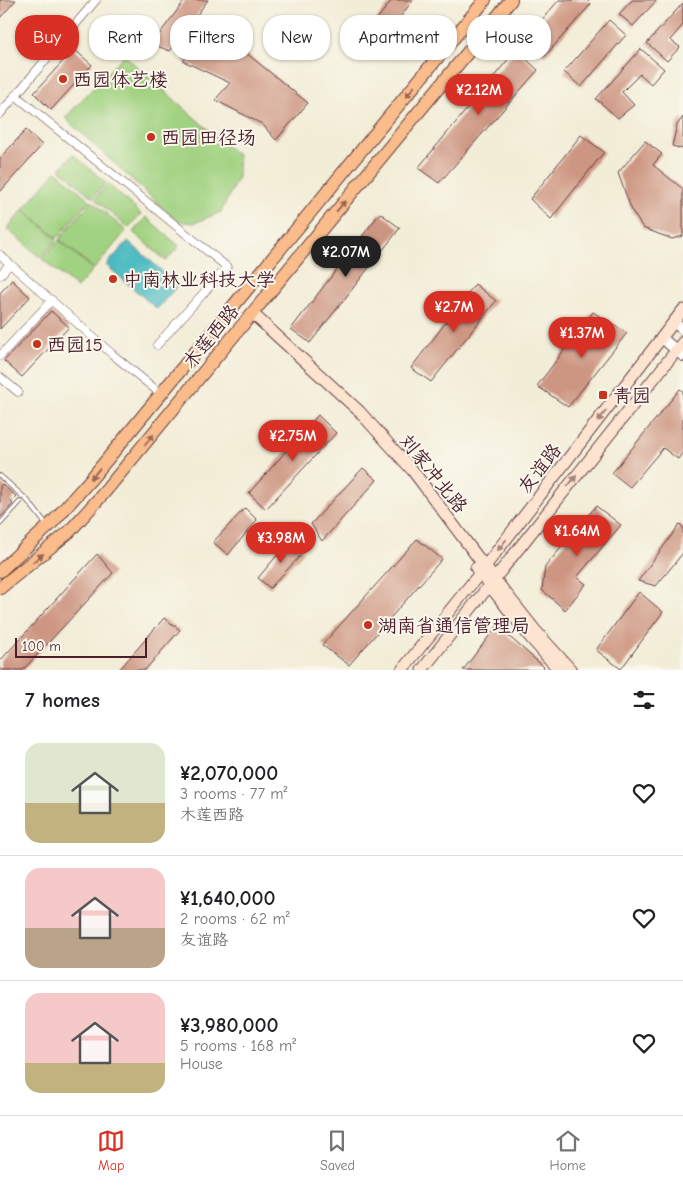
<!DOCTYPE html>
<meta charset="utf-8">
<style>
body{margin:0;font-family:"Comic Neue","LXGW WenKai TC",sans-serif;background:#f6f6f6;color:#202124;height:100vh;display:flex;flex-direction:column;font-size:19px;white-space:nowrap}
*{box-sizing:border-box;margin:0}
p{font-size:16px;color:#757577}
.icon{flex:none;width:28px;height:28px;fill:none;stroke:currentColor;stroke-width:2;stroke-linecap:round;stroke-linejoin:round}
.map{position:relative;height:670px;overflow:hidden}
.details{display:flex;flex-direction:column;background:#fff;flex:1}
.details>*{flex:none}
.hud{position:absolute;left:15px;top:15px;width:654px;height:45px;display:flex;gap:10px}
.scale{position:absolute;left:15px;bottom:12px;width:132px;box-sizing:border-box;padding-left:5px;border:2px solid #4a1f2b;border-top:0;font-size:14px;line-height:18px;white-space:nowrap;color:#4a1f2b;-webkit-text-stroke:4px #fbf7ec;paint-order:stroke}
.price{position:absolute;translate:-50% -42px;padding:0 11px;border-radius:18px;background:#d93025;color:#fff;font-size:16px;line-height:32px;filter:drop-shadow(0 1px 2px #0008)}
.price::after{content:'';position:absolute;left:50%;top:30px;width:15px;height:11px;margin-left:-8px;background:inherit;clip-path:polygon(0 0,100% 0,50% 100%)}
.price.selected{background:#222;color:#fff}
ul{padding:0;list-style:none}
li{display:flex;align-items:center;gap:15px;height:125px;padding:0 25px}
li+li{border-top:1px solid #e0e0e0}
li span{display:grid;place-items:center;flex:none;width:140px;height:100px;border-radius:15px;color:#555}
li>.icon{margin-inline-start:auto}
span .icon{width:60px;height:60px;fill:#fffc;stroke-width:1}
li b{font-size:21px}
h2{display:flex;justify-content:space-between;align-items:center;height:60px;padding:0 25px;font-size:21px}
.tag{padding:0 18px;border-radius:20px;background:#fff;box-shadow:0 1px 4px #0004;font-size:18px;line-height:45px}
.tag.selected{background:#d93025;color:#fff}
.tab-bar{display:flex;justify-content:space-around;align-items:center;height:70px;border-top:1px solid #e0e0e0;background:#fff;font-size:14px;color:#757577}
.tab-bar a{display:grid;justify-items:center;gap:2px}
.tab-bar .selected{color:#d93025}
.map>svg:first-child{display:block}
.green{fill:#a1d281;stroke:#767856}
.water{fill:#4abac0;stroke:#4a6c76}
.building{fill:#cd9682}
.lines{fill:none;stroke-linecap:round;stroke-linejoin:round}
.service-casing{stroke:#633e45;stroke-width:5.5}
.minor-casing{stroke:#633e45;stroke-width:9}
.tertiary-casing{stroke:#633e45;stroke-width:12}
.secondary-casing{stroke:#633e45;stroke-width:13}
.primary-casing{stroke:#633e45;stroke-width:14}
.service{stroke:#fff;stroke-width:4}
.minor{stroke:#fff;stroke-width:8}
.tertiary{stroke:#fff;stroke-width:10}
.secondary{stroke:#fde4d0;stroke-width:11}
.primary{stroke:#f9bc8a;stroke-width:12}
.oneway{fill:#996656}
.oneway2{fill:#a4827e}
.poi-dot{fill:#c8321e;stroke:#fbf7ec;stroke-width:2}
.labels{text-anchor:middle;stroke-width:4;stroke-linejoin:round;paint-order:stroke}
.poi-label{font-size:19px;fill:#4a1f2b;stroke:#fbf7ec;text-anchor:start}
.street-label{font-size:19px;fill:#4a1f2b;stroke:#fbf7ec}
</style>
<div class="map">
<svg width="683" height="670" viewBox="0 0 683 670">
<rect width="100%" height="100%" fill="#fbf7ec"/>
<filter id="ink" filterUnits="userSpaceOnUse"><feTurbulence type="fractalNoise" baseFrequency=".02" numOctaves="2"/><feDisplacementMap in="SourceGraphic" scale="10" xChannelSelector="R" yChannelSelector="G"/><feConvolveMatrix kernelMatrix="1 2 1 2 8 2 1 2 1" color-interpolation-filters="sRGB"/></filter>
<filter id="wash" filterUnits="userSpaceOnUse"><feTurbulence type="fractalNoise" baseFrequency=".0096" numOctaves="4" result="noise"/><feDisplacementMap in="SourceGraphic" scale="20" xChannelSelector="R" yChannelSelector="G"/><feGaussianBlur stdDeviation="1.12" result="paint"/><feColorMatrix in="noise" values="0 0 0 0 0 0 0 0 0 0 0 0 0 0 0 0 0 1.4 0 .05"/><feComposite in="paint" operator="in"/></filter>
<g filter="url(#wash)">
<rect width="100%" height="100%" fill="#f2edd7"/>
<path class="green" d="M124 55 238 156V177L221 212 194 223 177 221 65 118Z
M73 154 106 183 93 198 60 169Z
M56 171 90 200 57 238 23 209Z
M108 184 141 214 128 228 95 199Z
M92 201 126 231 94 269 59 239Z
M23 210 57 239 41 258 7 229Z
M146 217 179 246 166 261 133 232Z
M59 240 93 269 77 288 42 259Z"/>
<path class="water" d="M128 241 178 285 157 309 106 265Z"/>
<g id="blocks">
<path class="building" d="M0 0H16L0 18Z
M185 0H208L170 51 152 44Z
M392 0H413L377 48 357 44Z
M559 0H587L591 4 545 56 526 38Z
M632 0H657L633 26 619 14Z
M683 3V25L670 40 680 47 667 61 647 43Z
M609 20 626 35 581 87 564 72Z
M214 27 308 103 276 140 262 124 215 100 230 83 183 61Z
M74 49 92 65 51 110 34 93Z
M641 49 664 69 651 84 640 74 622 92 634 105 618 118 596 99Z
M516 50 538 70 439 183 418 168Z
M683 117V149L672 146 677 125Z
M26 130 42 145 0 192V158Z
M581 135 604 152 551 219 530 199Z
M645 141 662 154 653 165 683 189V236L672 239 643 228 632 211 618 173Z
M380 213 400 228 310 343 291 329Z
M12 280 30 297 0 329V293Z
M475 284 496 301 431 382 411 368Z
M51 311 69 327 22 377 4 361Z
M593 312 627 333 568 407 537 386Z
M680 389 683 391V452L678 459 663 448 630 487 612 473Z
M318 415 336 433 266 509 249 493Z
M363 468 377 480 322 541 311 524Z
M2 484 16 496 11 502 13 504 0 518V487Z
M596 506 621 525 577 577 586 584 565 610 542 590 545 567Z
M245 508 257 520 228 555 213 542Z
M680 524 683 527V553L656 586 638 581Z
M417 539 442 559 349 665 322 645Z
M290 540 304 552 270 588 258 578Z
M97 554 113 573 23 670H0V661Z
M639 592 663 612 621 669 596 650Z
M164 618 180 630 145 670H119Z
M497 626 544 667 542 670H463Z"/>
</g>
</g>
<g filter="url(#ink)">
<use href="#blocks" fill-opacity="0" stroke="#633e45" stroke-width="1"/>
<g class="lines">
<g class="service-casing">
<path id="service" d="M0 476 27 500 47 525
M0 524 20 502"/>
</g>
<g class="minor-casing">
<path id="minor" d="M15 95 227 267 157 345
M0 114 96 0
M0 255 112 354 161 394
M0 275 10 264
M0 356 52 300
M0 377 18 392"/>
</g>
<g class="tertiary-casing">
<path id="tertiary" d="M674 322 683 330
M662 338 683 356"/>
</g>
<g class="secondary-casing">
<path id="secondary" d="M252 313 359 411 413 471 485 567 535 630 571 670
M476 568 529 636 559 670
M402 670 480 573 683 310
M422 670 683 342"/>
</g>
<g class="primary-casing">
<path id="primary" d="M0 571 51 524 91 479 485 0
M0 588 69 532 103 494 511 0"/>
</g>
<use href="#service" class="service"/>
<use href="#minor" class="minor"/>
<use href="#tertiary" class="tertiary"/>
<use href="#secondary" class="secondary"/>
<use href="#primary" class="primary"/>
</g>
<defs><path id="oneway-solid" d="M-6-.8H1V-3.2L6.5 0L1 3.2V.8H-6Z" transform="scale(1.25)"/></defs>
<g class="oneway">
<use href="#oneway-solid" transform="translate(410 92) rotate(129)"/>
<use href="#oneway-solid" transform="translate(341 206) rotate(-50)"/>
<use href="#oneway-solid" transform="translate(149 440) rotate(-50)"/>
<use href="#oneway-solid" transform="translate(95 474) rotate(130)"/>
<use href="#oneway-solid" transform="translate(38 558) rotate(-39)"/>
</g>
<g class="oneway2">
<use href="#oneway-solid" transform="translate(602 416) rotate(128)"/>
<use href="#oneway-solid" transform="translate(572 481) rotate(-51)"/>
<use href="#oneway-solid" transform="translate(502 545) rotate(128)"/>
</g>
</g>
<g class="poi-dot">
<circle cx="63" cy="79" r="5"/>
<circle cx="151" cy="137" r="5"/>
<circle cx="113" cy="279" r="5"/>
<circle cx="37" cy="344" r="5"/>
<rect x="598" y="390" width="10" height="10" rx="2.5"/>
<circle cx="368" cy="625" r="5"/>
</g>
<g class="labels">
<g class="poi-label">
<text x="73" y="86">西园体艺楼</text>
<text x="161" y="144">西园田径场</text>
<text x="123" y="286">中南林业科技大学</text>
<text x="47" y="351">西园15</text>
<text x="613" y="402">青园</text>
<text x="378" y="632">湖南省通信管理局</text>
</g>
<g class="street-label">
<text transform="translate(210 336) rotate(-51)" y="7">木莲西路</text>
<text transform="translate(539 468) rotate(-52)" y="7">友谊路</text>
<text transform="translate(434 473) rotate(51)" y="7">刘家冲北路</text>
</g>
</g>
</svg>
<div class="scale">100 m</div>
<b class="price" style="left:479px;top:116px">¥2.12M</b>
<b class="price selected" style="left:346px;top:278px">¥2.07M</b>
<b class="price" style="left:454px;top:333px">¥2.7M</b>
<b class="price" style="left:582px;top:359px">¥1.37M</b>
<b class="price" style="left:293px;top:462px">¥2.75M</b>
<b class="price" style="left:577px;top:557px">¥1.64M</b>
<b class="price" style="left:281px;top:564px">¥3.98M</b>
<div class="hud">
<a class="tag selected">Buy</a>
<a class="tag">Rent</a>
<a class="tag">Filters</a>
<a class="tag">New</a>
<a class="tag">Apartment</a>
<a class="tag">House</a>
</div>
</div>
<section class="details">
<h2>7 homes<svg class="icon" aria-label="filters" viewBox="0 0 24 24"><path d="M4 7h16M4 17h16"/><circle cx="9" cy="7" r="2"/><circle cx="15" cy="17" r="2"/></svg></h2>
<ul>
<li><span style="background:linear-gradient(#dfe7d0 60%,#c2b280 0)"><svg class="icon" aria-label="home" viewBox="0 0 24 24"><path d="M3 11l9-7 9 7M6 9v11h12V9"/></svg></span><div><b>¥2,070,000</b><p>3 rooms · 77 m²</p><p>木莲西路</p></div><svg class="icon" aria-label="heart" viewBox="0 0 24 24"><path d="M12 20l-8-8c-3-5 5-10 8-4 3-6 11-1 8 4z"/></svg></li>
<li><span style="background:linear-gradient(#f6c9c9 60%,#b9a48a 0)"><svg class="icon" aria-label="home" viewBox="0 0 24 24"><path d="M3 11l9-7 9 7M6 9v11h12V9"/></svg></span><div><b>¥1,640,000</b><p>2 rooms · 62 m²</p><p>友谊路</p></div><svg class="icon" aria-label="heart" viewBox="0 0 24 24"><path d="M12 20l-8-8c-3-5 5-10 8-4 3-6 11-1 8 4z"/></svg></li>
<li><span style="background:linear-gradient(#f6c9c9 70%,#c2b280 0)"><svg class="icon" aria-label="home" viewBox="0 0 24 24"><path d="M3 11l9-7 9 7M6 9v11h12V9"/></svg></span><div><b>¥3,980,000</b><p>5 rooms · 168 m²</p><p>House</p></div><svg class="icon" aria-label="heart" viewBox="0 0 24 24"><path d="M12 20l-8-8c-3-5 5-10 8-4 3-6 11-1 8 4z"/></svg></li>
</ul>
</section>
<nav class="tab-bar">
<a class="selected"><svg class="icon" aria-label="map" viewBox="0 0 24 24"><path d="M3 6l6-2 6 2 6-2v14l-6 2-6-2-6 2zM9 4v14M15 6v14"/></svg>Map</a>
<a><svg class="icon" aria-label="saved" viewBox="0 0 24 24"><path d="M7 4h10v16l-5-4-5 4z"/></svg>Saved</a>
<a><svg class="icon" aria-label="home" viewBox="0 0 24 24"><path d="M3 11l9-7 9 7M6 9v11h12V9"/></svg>Home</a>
</nav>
